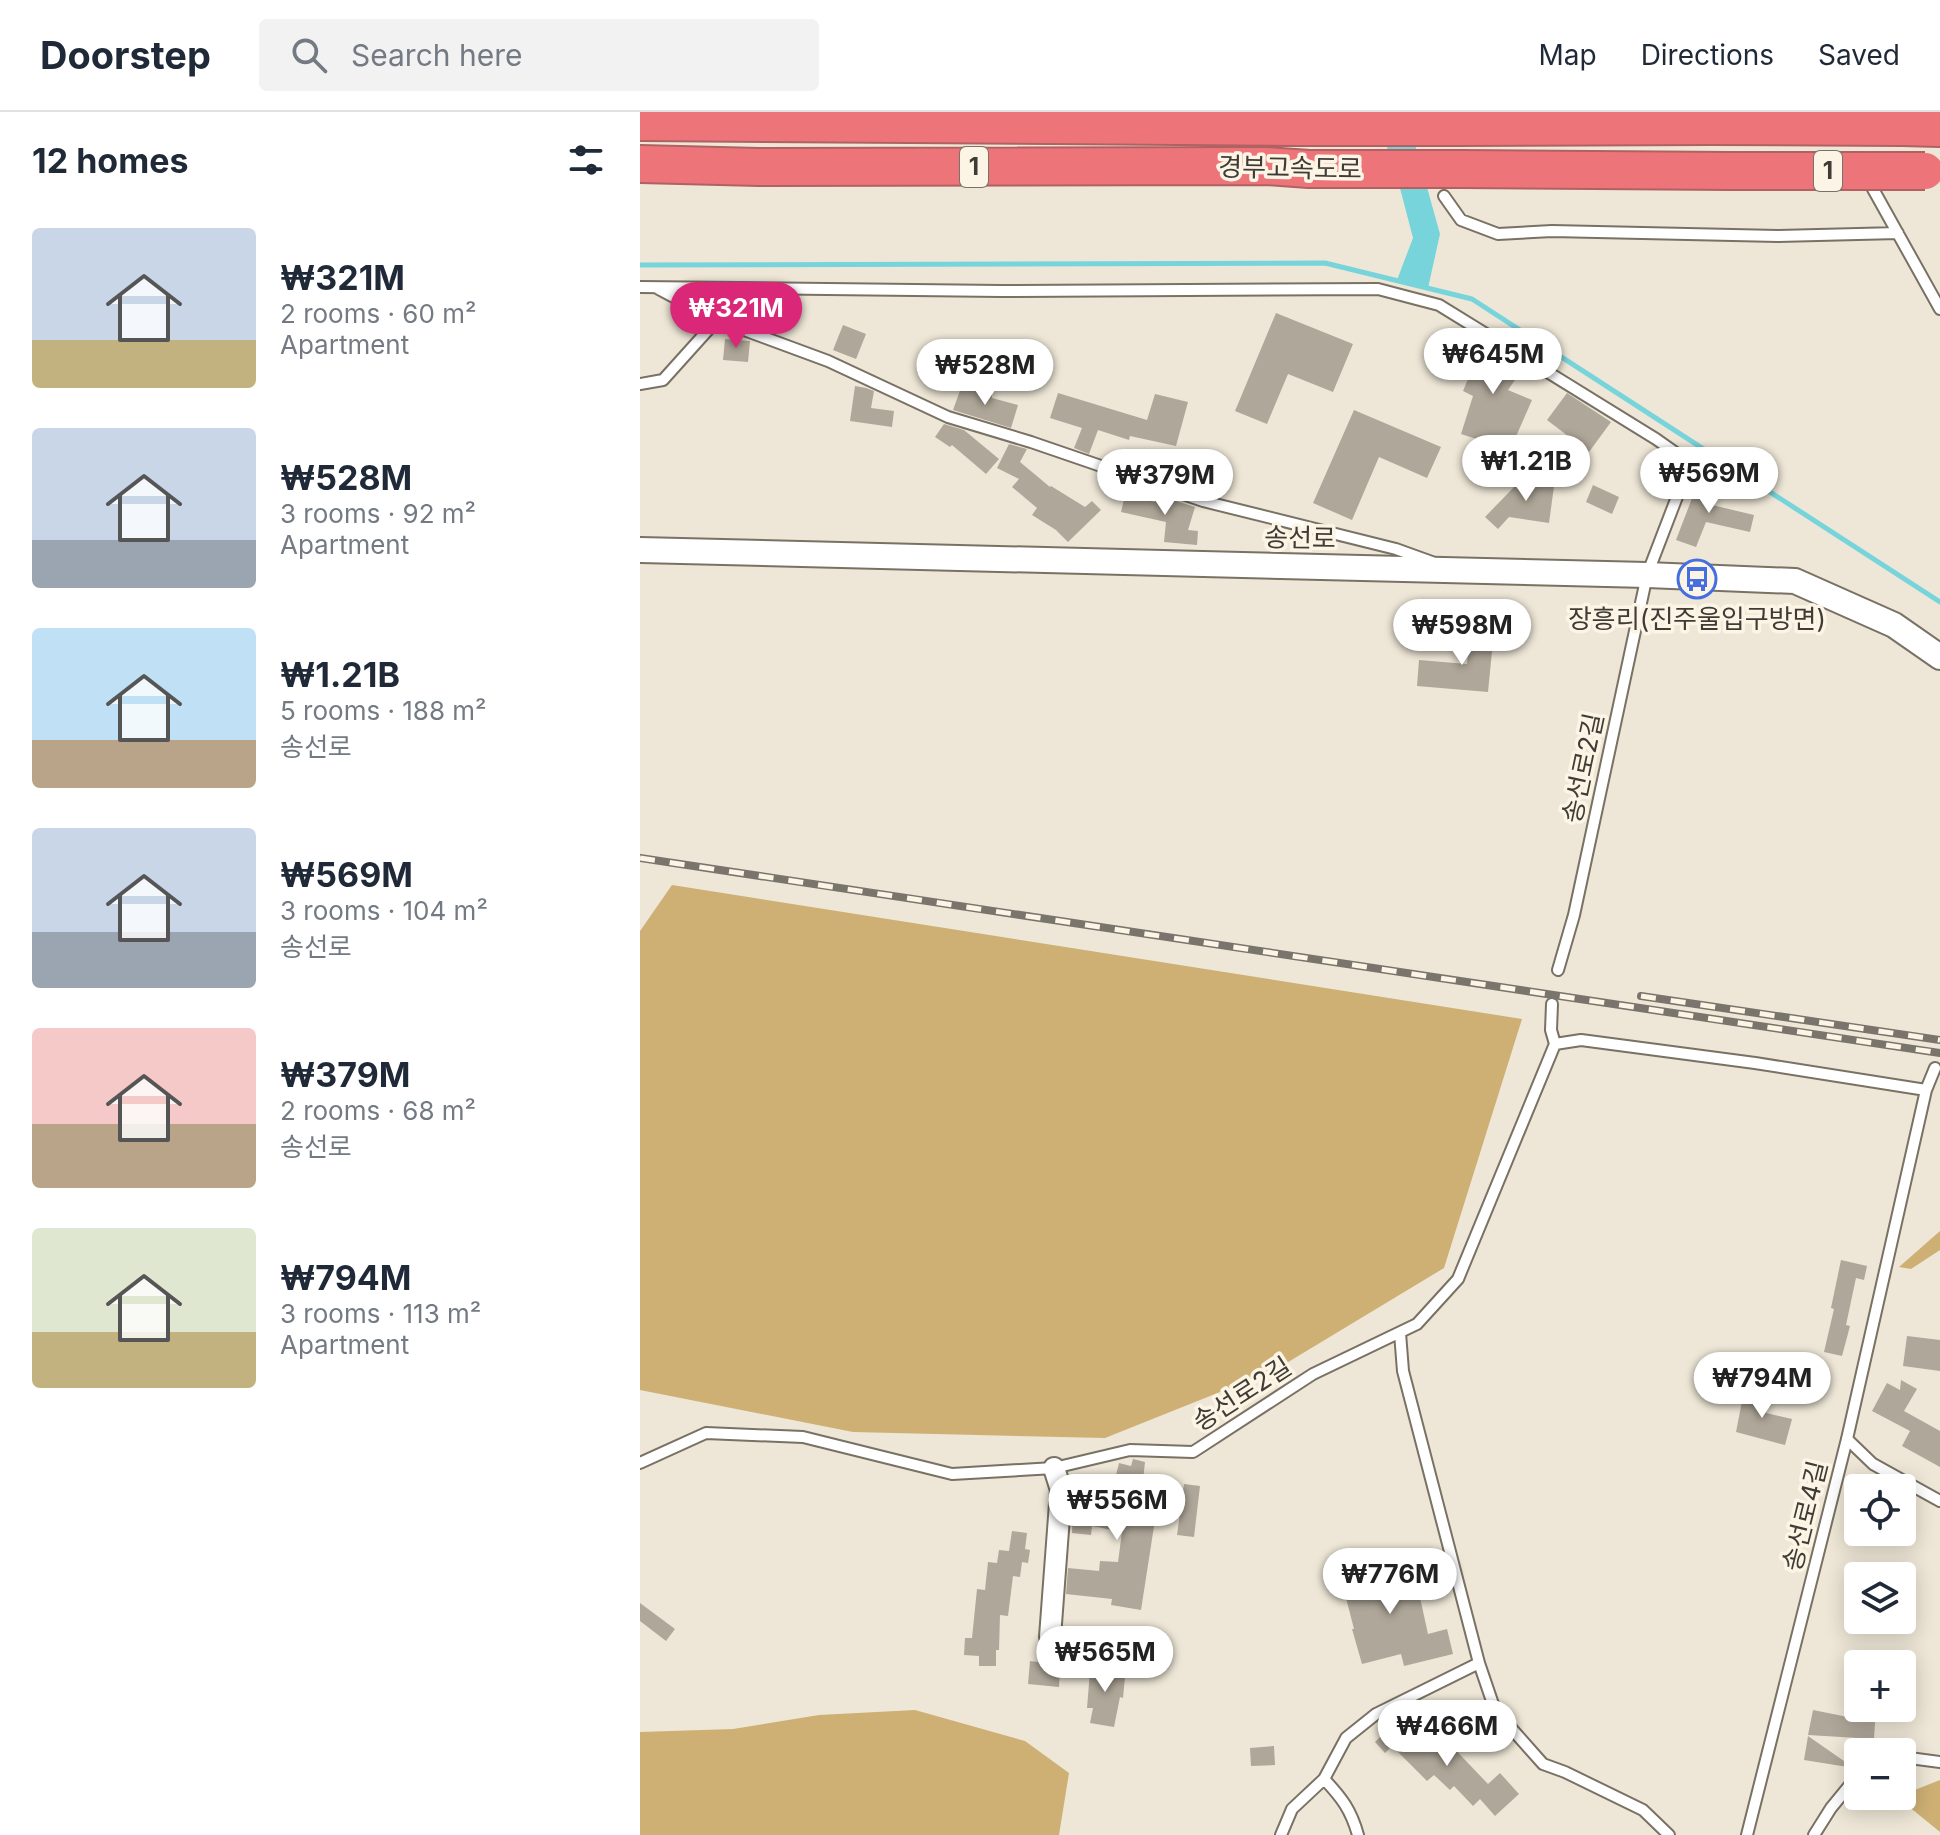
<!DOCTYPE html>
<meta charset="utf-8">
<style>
body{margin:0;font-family:Inter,"Noto Sans KR",sans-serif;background:#f2f2f3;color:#1f2937;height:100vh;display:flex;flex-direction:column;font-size:30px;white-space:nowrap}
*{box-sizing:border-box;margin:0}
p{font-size:26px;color:#747a83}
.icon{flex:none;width:44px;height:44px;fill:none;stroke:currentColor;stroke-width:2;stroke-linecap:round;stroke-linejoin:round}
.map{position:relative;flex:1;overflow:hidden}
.side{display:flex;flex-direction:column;background:#fff;width:640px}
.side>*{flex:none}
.controls{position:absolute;left:1204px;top:1362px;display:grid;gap:16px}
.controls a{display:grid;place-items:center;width:72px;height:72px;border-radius:8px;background:#fff;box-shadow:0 4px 20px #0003;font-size:40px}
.price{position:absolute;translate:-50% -68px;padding:0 18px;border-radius:28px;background:#fff;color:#222;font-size:26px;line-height:52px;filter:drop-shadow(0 2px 4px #0008)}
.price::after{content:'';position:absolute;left:50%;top:48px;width:24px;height:18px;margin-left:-12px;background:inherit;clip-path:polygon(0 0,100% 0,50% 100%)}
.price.active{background:#db2777;color:#fff}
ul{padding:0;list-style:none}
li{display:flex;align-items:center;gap:24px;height:200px;padding:0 32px}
li span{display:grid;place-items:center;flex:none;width:224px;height:160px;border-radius:8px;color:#555}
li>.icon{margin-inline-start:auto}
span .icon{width:96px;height:96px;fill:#fffc;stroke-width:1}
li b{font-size:34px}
h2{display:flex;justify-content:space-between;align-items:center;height:96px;padding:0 32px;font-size:34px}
header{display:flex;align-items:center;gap:48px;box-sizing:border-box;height:112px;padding:0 40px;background:#fff;border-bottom:2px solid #e0e1e3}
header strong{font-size:38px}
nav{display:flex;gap:44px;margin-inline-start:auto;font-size:28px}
.search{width:560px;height:72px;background:#f2f2f3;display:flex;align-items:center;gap:20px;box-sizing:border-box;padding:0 28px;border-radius:8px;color:#747a83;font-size:30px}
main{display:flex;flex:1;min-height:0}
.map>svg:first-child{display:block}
.green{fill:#ceb074}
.water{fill:#77d4db}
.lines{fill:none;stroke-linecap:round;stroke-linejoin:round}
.stream{stroke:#77d4db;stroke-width:5}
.building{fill:#afa799}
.service-casing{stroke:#787164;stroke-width:14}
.minor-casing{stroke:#787164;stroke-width:24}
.tertiary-casing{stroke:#787164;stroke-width:28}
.motorway-casing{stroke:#b06162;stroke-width:40}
.service{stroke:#fff;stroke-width:10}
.minor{stroke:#fff;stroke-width:20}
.tertiary{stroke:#fff;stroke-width:24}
.motorway{stroke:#ed757a;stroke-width:36}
.rail-casing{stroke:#7a756c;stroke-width:8}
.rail{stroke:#fcf4e4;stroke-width:5;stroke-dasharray:15;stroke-linecap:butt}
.motorway-bridge-casing{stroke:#b06162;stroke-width:40;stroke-linecap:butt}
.motorway-bridge{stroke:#ed757a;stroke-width:36}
.labels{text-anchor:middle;stroke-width:7;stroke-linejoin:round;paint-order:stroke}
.shield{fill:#fcf4e4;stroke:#78736a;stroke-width:2}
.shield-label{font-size:24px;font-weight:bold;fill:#3f3c36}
.street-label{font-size:26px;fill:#3f3c36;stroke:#fcf4e4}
.poi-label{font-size:26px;fill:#3f3c36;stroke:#fcf4e4}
</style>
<header>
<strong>Doorstep</strong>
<div class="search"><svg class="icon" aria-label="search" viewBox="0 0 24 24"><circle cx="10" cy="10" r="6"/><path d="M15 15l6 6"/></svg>Search here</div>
<nav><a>Map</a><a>Directions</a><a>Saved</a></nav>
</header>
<main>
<section class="side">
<h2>12 homes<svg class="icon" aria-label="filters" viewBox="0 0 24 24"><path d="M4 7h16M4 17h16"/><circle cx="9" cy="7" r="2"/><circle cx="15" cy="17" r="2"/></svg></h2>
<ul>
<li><span style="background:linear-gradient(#c9d6e8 70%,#c2b280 0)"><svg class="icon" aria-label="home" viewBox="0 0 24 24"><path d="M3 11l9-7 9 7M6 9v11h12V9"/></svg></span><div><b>₩321M</b><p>2 rooms · 60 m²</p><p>Apartment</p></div></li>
<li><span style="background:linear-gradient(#c9d6e8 70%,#9aa5b1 0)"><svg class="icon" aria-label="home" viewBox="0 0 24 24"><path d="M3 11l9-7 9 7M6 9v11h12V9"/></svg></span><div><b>₩528M</b><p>3 rooms · 92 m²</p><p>Apartment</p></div></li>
<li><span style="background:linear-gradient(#bfe0f5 70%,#b9a48a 0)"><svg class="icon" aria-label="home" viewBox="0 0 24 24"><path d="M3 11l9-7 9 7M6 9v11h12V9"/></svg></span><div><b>₩1.21B</b><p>5 rooms · 188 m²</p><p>송선로</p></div></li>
<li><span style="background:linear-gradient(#c9d6e8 65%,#9aa5b1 0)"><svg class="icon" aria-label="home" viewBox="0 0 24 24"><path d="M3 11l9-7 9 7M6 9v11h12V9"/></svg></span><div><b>₩569M</b><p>3 rooms · 104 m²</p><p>송선로</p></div></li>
<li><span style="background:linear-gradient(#f6c9c9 60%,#b9a48a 0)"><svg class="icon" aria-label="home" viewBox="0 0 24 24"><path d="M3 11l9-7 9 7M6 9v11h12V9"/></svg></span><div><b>₩379M</b><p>2 rooms · 68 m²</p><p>송선로</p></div></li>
<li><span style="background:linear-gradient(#dfe7d0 65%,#c2b280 0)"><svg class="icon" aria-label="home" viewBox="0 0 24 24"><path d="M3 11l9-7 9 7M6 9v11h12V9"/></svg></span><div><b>₩794M</b><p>3 rooms · 113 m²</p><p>Apartment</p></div></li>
</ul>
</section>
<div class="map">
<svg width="1300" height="1723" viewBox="0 0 1300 1723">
<rect width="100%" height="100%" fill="#eee7d7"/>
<path class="green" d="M32 773 882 907 804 1156 635 1258 465 1326 213 1320 0 1278V819Z
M1300 1119V1138L1271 1157 1259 1155Z
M275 1598 385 1629 429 1661 419 1723H0V1620L93 1617 179 1603Z
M1300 1668V1720L1257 1685Z"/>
<path class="water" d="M734 0H766L800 122 788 176 757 168 773 126 755 57Z"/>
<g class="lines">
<path class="stream" d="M0 153 685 151 832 187 1300 490"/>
</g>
<path class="building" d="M636 201 713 232 693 280 648 262 627 312 595 299Z
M203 213 226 222 216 247 193 238Z
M832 223 884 255 868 278 892 288 870 338 821 322 833 284 823 279 835 250 821 240Z
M85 227 110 229 108 250 83 248Z
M322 273 352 283V286L378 293 371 316 313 298Z
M215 274 226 276 234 279 231 296 254 299 252 315 210 309Z
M418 281 507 308 515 282 548 290 536 334 490 324 489 328 458 318 449 342 434 336 442 316 410 306Z
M927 281 971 310 949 340 907 308Z
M714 298 801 335 787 366 739 345 712 408 673 391Z
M304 312 324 318 359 347 346 362 312 333 310 335 295 325Z
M369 332 387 337 380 350 410 375 411 374 445 395 452 389 461 398 428 430 416 418 392 403 397 396 372 375 379 367 357 356Z
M891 364 915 367 909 411 869 405 858 417 845 405 875 374 887 386Z
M1059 368 1079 376 1072 393 1114 403 1110 420 1066 410 1056 435 1036 428Z
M953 373 979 385 972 402 946 390Z
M485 383 515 390 517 383 555 395 548 418 558 419 557 433 524 430 526 410 481 400Z
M830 517 854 519 848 580 777 574 779 548 827 552Z
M1201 1148 1227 1154 1224 1168 1216 1166 1206 1213 1210 1214 1202 1244 1184 1240 1194 1197 1191 1196Z
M1267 1224 1300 1228V1259L1263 1254Z
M1261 1268 1277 1277 1264 1299 1300 1319V1355L1262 1334 1270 1319 1232 1299 1247 1271 1260 1278Z
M1104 1279 1130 1284 1126 1301 1152 1307 1145 1333 1096 1320Z
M493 1347 505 1350 499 1406 515 1408 501 1498 471 1493 472 1487 426 1482 428 1456 459 1459 460 1449 478 1450 482 1420 452 1414 451 1423 432 1421 433 1391 469 1395 473 1363H476L479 1351 491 1354Z
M544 1372 560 1374 554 1425 537 1423Z
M372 1419 387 1421 385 1437 390 1438 388 1451 382 1450 380 1465 373 1464 368 1504 360 1503 359 1538H356V1554H339V1544L324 1543 325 1526H332L337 1477 345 1478 348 1450 357 1451 359 1438 369 1439Z
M727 1439 734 1475 783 1462 788 1479 779 1481 788 1522 807 1517 813 1542 764 1554 761 1542 722 1552 712 1517H714L705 1482 707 1481 699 1445Z
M0 1491 35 1517 26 1529 0 1509Z
M399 1540 415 1542 414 1556H420L419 1575 388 1572 390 1549 398 1550Z
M461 1548 474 1549 473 1564 485 1565 483 1586 480 1585 474 1615 450 1611 453 1596H447L450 1559 460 1560Z
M1209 1596H1236L1234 1627 1168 1623 1173 1598 1208 1605Z
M754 1611 762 1620 771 1611 798 1637 807 1629 848 1672 860 1661 879 1682 855 1704 840 1687 833 1694 814 1674 810 1678 794 1663 787 1669 752 1634 745 1641 735 1630Z
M1168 1624 1214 1656 1164 1648Z
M634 1634 635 1653 611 1654 610 1636Z"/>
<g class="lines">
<g class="service-casing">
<path id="service" d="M1228 68 1300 197
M804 84 821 108 858 122 912 119 1138 124 1258 121
M0 175 361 179 738 177 799 193 1016 327 1050 351 1007 463 934 803 918 858
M17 176 77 208 188 249 308 305 391 330 563 389 756 437 792 450
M0 272 23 268 77 208
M915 932 941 928 1115 951 1286 978
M760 1221 763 1259 839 1551 855 1598 903 1652 925 1660 1003 1698 1029 1723
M1207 1327 1233 1352 1300 1389
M0 1351 66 1321 163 1325 312 1362 414 1356 490 1338 553 1340 673 1262 777 1212 818 1167 915 932 911 918 912 892
M1262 1645 1300 1650
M641 1723 652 1697 684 1667
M718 1723C711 1698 702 1686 684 1667L706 1626 736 1602 839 1551
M1107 1723 1207 1327 1286 978 1295 956
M1174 1723 1191 1696 1218 1663"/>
</g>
<g class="minor-casing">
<path id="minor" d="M414 1356 421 1378 410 1525 470 1532"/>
</g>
<g class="tertiary-casing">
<path id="tertiary" d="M0 438 1007 463 1155 469 1254 513 1300 545"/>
</g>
<g class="motorway-casing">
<path id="motorway" d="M0 10 660 15
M812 15 1072 14
M1262 15 1300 16
M0 52 119 55 626 54 669 57
M821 57 1091 59"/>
</g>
<use href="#service" class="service"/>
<use href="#minor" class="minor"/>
<use href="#tertiary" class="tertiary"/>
<use href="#motorway" class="motorway"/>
<g class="rail-casing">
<path id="rail" d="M0 746 1300 941
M1001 884 1300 928"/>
</g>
<use href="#rail" class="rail"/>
<g class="motorway-bridge-casing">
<path id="motorway-bridge" d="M1072 14 1262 15
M660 15H812
M669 57H821
M1091 59H1285"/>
</g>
<use href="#motorway-bridge" class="motorway-bridge"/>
</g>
<defs>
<g id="bus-ring" transform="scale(2)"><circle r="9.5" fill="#fcf4e4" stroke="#456fe1" stroke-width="1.5"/><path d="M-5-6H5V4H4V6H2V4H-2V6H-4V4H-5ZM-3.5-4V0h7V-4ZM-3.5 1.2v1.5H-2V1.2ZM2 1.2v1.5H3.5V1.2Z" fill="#456fe1"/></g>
</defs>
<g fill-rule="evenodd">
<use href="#bus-ring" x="1057" y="467"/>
</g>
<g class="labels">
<g class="shield">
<rect x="320" y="35" width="28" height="40" rx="6"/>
<rect x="1174" y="39" width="28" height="40" rx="6"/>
</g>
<g class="shield-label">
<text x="334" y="63">1</text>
<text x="1188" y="67">1</text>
</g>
<g class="street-label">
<text transform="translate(650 56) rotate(1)" y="9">경부고속도로</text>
<text transform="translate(660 426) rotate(1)" y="9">송선로</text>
<text transform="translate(943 656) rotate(-78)" y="9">송선로2길</text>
<text transform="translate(602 1282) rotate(-33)" y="9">송선로2길</text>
<text transform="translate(1165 1404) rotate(-76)" y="9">송선로4길</text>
</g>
<g class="poi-label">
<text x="1057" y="516">장흥리(진주울입구방면)</text>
</g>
</g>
</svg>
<div class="controls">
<a><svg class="icon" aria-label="locate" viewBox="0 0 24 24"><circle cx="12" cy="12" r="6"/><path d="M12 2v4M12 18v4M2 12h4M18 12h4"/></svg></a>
<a><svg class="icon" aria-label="layers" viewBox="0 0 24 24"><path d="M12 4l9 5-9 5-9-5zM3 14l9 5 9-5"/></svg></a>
<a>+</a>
<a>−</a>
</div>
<b class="price active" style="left:96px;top:238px">₩321M</b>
<b class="price" style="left:853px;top:284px">₩645M</b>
<b class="price" style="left:345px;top:295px">₩528M</b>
<b class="price" style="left:886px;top:391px">₩1.21B</b>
<b class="price" style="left:1069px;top:403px">₩569M</b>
<b class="price" style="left:525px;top:405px">₩379M</b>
<b class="price" style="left:822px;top:555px">₩598M</b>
<b class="price" style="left:1122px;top:1308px">₩794M</b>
<b class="price" style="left:477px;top:1430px">₩556M</b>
<b class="price" style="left:750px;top:1504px">₩776M</b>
<b class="price" style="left:465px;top:1582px">₩565M</b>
<b class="price" style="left:807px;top:1656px">₩466M</b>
</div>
</main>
